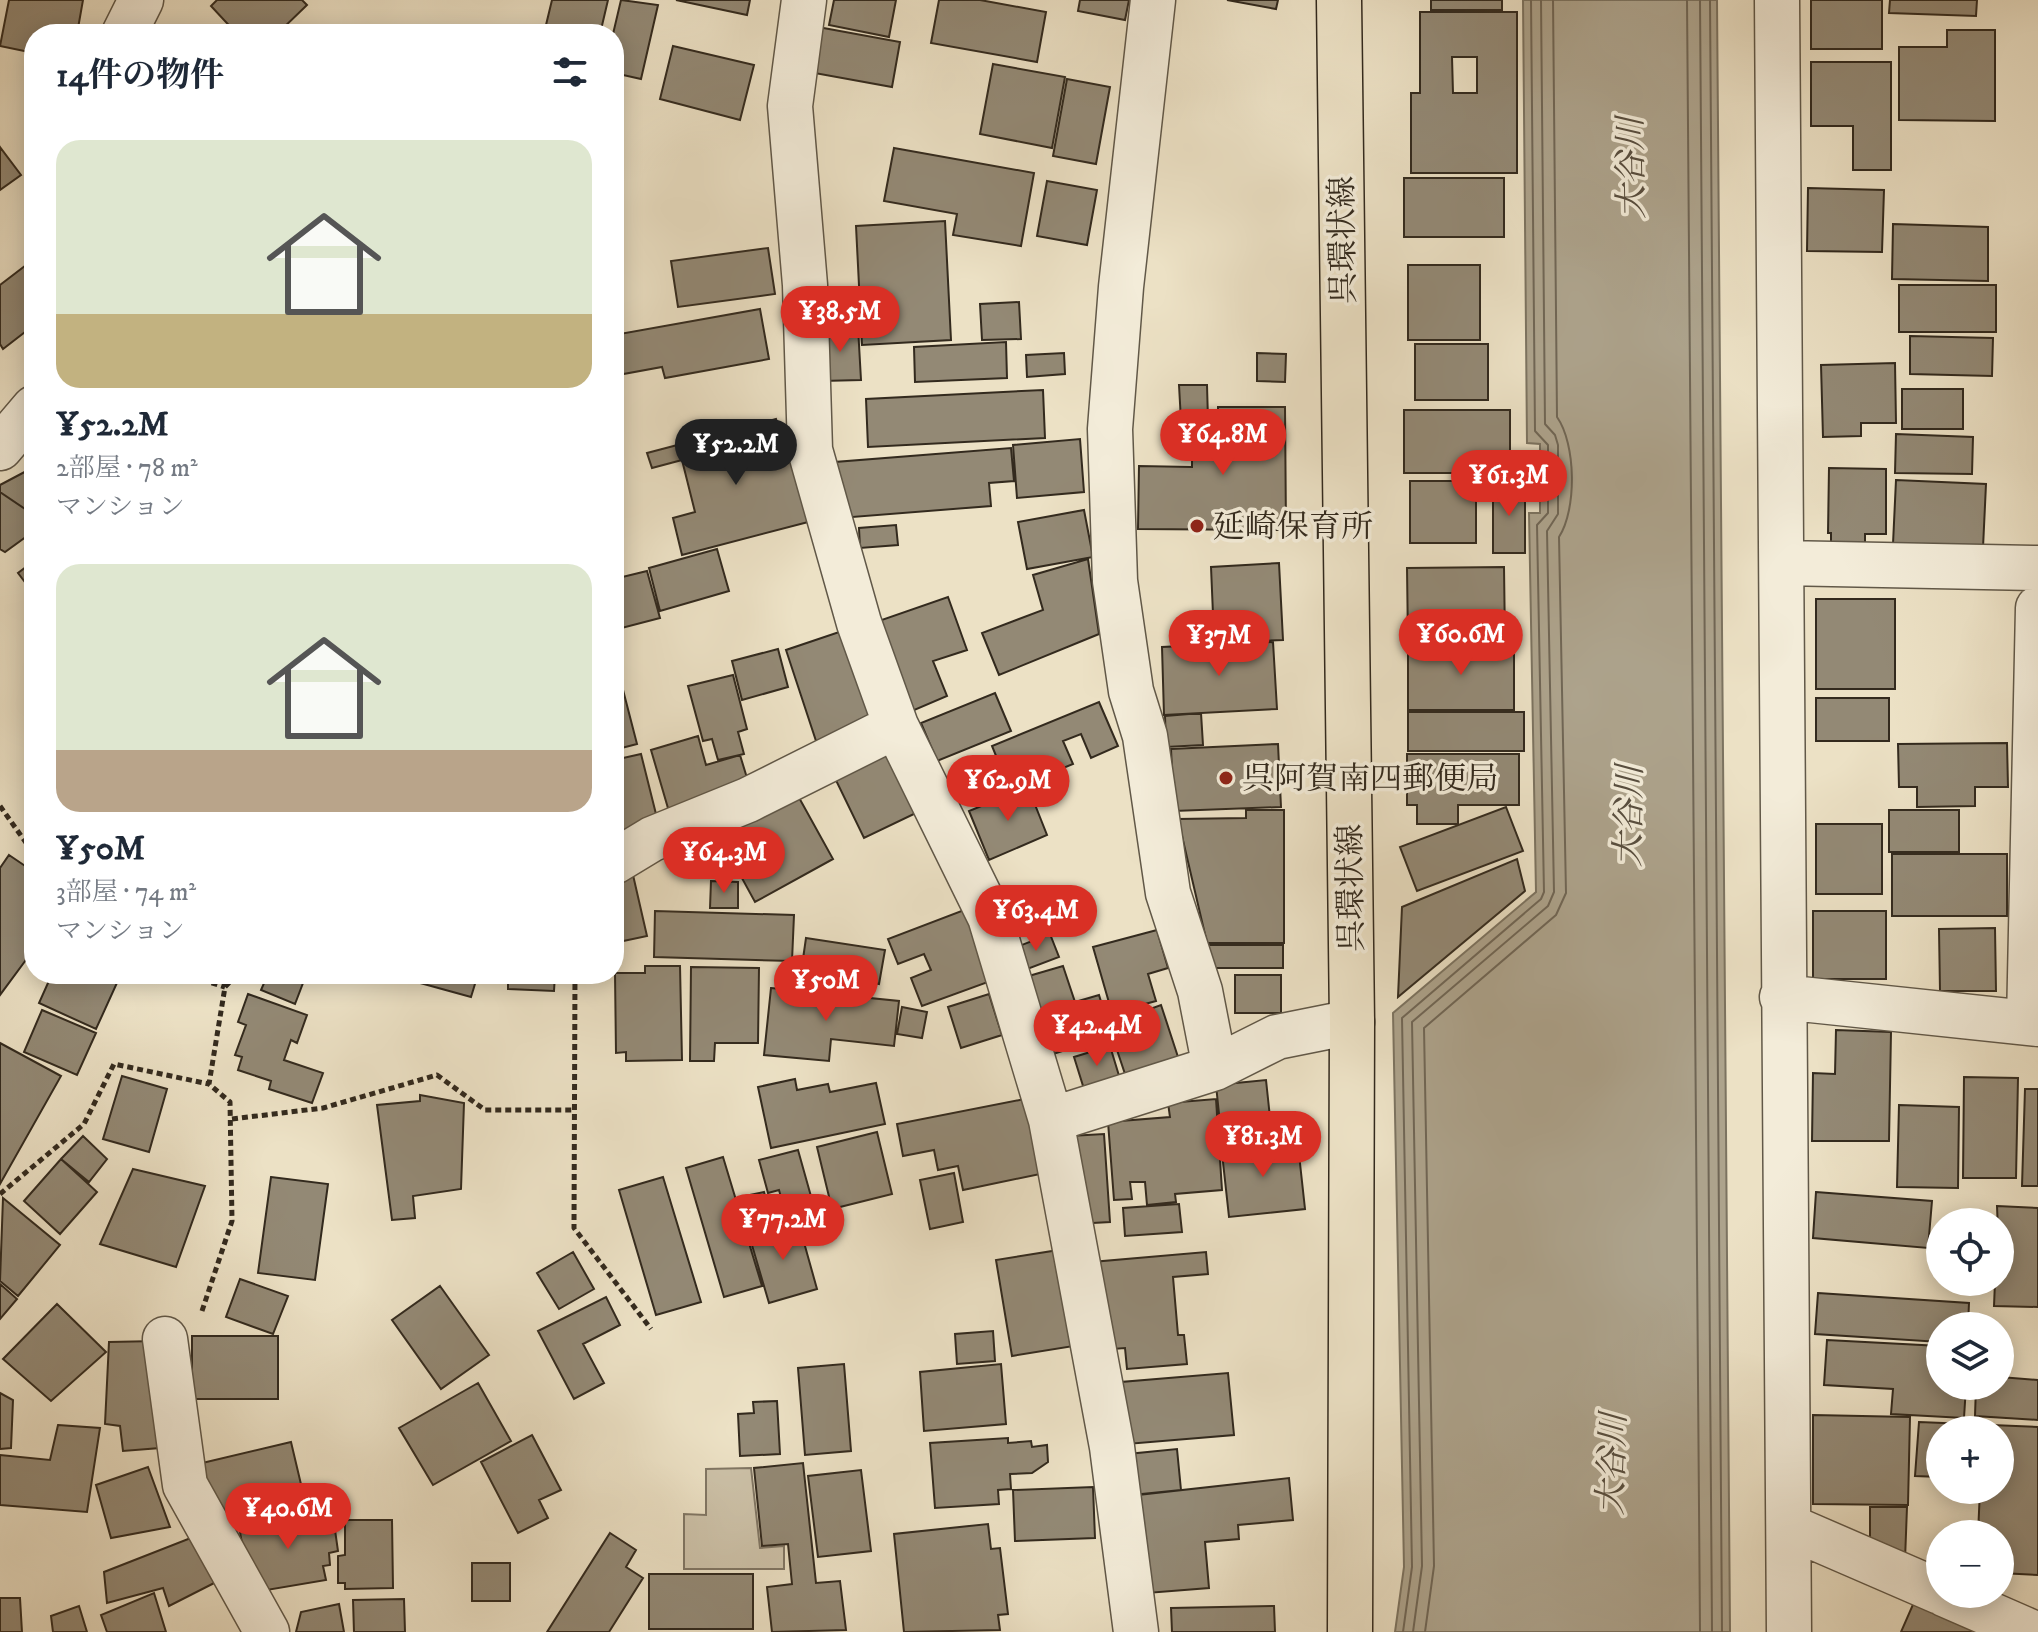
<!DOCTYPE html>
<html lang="ja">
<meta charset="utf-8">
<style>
body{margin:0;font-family:"IM FELL DW Pica","Noto Serif JP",serif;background:#f6f6f7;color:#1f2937;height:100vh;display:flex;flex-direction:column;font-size:30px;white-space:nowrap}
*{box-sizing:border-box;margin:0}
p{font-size:26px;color:#747a83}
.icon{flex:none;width:44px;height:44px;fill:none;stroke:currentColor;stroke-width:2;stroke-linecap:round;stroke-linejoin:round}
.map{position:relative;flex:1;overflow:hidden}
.side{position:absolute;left:24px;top:24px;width:600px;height:960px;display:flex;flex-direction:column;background:#fff;border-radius:32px;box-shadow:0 4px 20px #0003}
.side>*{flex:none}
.controls{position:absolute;left:1926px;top:1208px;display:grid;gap:16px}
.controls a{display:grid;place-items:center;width:88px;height:88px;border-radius:50%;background:#fff;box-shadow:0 4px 20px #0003;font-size:40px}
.price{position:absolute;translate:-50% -68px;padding:0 18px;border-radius:28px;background:#d93025;color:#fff;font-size:26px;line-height:52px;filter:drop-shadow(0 2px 4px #0008)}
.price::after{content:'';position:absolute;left:50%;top:48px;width:24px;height:18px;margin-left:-12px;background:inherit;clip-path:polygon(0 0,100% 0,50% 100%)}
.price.current{background:#222;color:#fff}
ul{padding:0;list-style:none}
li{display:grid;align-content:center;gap:16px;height:424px;padding:0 32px}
li span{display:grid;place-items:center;height:248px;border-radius:24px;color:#555}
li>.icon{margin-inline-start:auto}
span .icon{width:144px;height:144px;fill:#fffc;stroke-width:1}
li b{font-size:34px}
h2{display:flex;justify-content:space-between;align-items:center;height:96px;padding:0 32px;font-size:34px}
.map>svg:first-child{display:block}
.green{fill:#cdc2a9;stroke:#807664;stroke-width:2}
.water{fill:#ada38c;stroke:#7c7360;stroke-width:2}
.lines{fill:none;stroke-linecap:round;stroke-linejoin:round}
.shore{stroke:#706655;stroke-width:2}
.building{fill:#938975;stroke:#332a1e;stroke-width:2;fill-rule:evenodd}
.minor-casing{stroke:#615848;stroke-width:47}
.major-casing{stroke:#332a1e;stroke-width:47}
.path{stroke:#332a1e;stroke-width:5;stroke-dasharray:6 4;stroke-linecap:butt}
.minor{stroke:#f3ecd9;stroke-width:44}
.major{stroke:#ece1c5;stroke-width:44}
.poi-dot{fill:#8f2418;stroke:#f3ecd9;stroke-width:3}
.labels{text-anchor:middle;stroke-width:7;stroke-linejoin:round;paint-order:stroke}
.street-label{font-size:32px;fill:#332a1e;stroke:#f3ecd9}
.poi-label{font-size:32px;fill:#332a1e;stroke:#f3ecd9;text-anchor:start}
.water-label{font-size:34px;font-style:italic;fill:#584e3f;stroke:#f3ecd9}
</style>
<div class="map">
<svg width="2038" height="1632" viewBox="0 0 2038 1632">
<rect width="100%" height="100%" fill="#ece1c5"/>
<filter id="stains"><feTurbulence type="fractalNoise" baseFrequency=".0025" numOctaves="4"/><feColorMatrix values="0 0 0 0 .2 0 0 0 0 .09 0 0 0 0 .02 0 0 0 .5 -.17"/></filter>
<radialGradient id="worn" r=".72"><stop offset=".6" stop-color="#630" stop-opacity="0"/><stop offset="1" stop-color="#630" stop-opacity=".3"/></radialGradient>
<path class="green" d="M751 1468 760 1548 784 1546V1569H684V1514L706 1515V1469Z"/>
<path class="water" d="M1523 0H1717L1730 1632H1395L1404 1567 1393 1013 1536 892 1529 513H1540V444L1527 443Z"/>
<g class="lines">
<path class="shore" d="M1687 0 1700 1632
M1700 0 1712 1632
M1710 0 1722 1632
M1403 1632 1412 1567 1402 1018 1541 899 1544 892 1537 525 1548 513V445L1535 431 1531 0
M1413 1632 1422 1566 1412 1022 1548 906 1554 892 1547 531 1558 514V445L1555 435 1545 424 1541 0
M1425 1632 1434 1566 1424 1028 1556 915 1566 893 1559 537C1577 509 1576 444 1557 417L1553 0"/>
</g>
<path class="building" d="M9 0H83L77 34H34V53L0 46Z
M217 0H302L307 5 277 34H237L211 6Z
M552 0H608L600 34 546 25Z
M621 0 658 5 641 79 614 73 613 34Z
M676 0H750L747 15Z
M834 0H896L889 37 829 25Z
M939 0H980L1046 12 1037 62 931 43Z
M1080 0H1129L1125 20 1078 11Z
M1227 0H1278L1276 9Z
M1431 0H1502V10H1431Z
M1811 0H1882V49H1811Z
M1890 0H1977L1976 16 1889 13Z
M1420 12H1517V173H1411V93H1420ZM1452 57H1477V93H1453Z
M818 27 900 42 892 87 809 72Z
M1947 30H1995V121L1899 120V47H1947Z
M673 46 754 65 740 120 660 99Z
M1811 62H1891V170H1853V126H1811Z
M993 64 1065 77 1052 148 980 134Z
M1067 79 1110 87 1096 164 1053 156Z
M0 147 21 175 0 190Z
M894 148 1034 173 1021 246 953 235 957 214 884 201Z
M1404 178H1504V237H1404Z
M1047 181 1097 190 1087 245 1037 236Z
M1808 188 1884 190 1882 252 1807 251Z
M945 221 951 340 862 345 856 226Z
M1893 224 1988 227V281L1892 279Z
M768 248 775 294 678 307 671 261Z
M34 259V325L3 349 0 344V285Z
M1408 265H1480V340H1408Z
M1899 285H1996V332H1899Z
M1019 302 1021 339 982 340 980 304Z
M760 309 769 359 665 378 662 367 618 375 614 335Z
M858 327 861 380 822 381 819 330Z
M1910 336 1993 338 1992 376 1910 374Z
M1006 342 1007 378 915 382 914 347Z
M1415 344H1488V400H1415Z
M1064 353 1065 374 1027 377 1026 355Z
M1257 353 1286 354 1285 382 1257 381Z
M1895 363 1896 423H1861V436L1823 437 1821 365Z
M1179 385H1207L1208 420 1181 421Z
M1902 389H1963V429H1902Z
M1043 390 1045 438 868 447 866 399Z
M1218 407H1285L1286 530 1138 529 1139 466 1192 467V425H1218Z
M1404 410H1510V473H1404Z
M776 419 783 444 759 451 762 463 794 455 812 521 682 555 673 518 695 512 682 460 652 468 647 453Z
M1896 434 1973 437 1972 474 1895 473Z
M1080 439 1084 492 1017 498 1013 445Z
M1011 448 1014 481 989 483 991 506 840 518 835 462Z
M34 467V511L31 513 0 492V485Z
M1829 468 1886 469V534H1865V550L1831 549V533H1828Z
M1896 480 1986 484 1983 548 1893 544Z
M1410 481H1476V543H1410Z
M1493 484H1525V553H1493Z
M0 492 31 513 34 511V531L5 552 0 549Z
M1084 510 1093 557 1027 569 1018 522Z
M896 525 898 545 860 548 859 528Z
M717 549 729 591 660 611 649 568Z
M1088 559 1099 634 999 675 982 633 1043 610 1033 575Z
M34 561V594L18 573Z
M1279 563 1283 640 1189 644 1188 615 1213 614 1211 567Z
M1504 567 1505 642H1408L1407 568Z
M647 571 660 618 614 630V579Z
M948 597 967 650 933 661 947 696 905 714 870 624Z
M1816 599H1895V689H1816Z
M851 628 883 725 818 747 786 650Z
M1273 642 1277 709 1164 715 1162 647Z
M1408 644H1514V710H1408Z
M778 649 788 687 742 700 732 661Z
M614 655 637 744 614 750Z
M733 675 747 729 738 732 744 754 718 760 712 739 703 741 688 686Z
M995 693 1011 731 937 761 921 723Z
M1816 698H1889V741H1816Z
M1099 702 1118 746 1091 758 1081 734 1063 741 1073 764 1010 790 992 746Z
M1408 712H1524V751H1408Z
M1201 713 1203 745 1166 747 1165 716Z
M698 736 706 765 740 755 751 791 670 815 651 750Z
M2007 743 2008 787H1975V806L1917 807V787H1899L1898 744Z
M1278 744 1281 807 1174 811 1171 749Z
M883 745 916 813 864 838 831 770Z
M641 754 658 822 614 849V760Z
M1407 754H1519V805H1458V824H1417V805H1407Z
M792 785 833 859 755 902 714 827Z
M1028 787 1047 835 989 860 969 811Z
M1506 807 1523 851 1417 891 1400 847Z
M1246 810H1284V943H1207L1178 819 1246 818Z
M1889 810H1959V852H1889Z
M1816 824H1882V894H1816Z
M1892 854H2007V916H1892Z
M9 855 34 872V898L27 908 34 914V949L0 995V868Z
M1517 859 1525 891 1398 997 1402 907Z
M633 875 647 936 614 943V880Z
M711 881 738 882V908H710Z
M972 907 999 978 922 1006 911 978 931 970 924 954 898 964 888 939Z
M655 911 794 915 792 961 654 957Z
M1813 911H1886V979H1813Z
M1995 928 1996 991H1940L1939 929Z
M1157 930 1168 968 1148 974 1156 1001 1112 1013 1093 947Z
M1050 934 1059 957 1022 971 1014 948Z
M806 938 885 950 879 984 856 980 855 991 813 985 814 975 801 973Z
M1208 945H1283V968H1208Z
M645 966H680L682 1060 626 1061V1052L616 1053 615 973H645Z
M1063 966 1075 1002 1099 995 1109 1028 1084 1035 1087 1043 1047 1056 1022 978Z
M691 967 759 968 758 1043H715L714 1061H690Z
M52 974H121L96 1029 39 1003Z
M268 974H281L303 983 295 1004 261 990Z
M403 974H478L471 997 402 978Z
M508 974H555L554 991 508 989Z
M1235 975H1281V1013H1235Z
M771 988 899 1001 894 1046 831 1039 829 1061 764 1055Z
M248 994 307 1015 297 1043 291 1040 284 1060 323 1073 312 1103 269 1089 271 1081 238 1070 242 1057 235 1055 246 1025 238 1022Z
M989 994 1002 1035 961 1048 948 1007Z
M1161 1005 1179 1060 1126 1077 1112 1035 1129 1030 1125 1018Z
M902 1007 927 1012 922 1038 897 1034Z
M42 1010 96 1033 77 1075 24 1052Z
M1836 1030 1891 1032 1889 1141H1812L1813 1073 1835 1074Z
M0 1043 61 1076 0 1184Z
M1110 1046 1120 1079 1084 1089 1074 1057Z
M122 1076 167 1089 149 1152 103 1139Z
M1964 1077 2018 1078 2016 1178H1963Z
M795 1079 797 1090 828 1084 830 1092 876 1083 885 1124 771 1148 758 1087Z
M1266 1080 1271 1127 1221 1133 1216 1085Z
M2025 1089H2038V1186H2022Z
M420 1095 464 1103 461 1189 413 1196 415 1218 392 1220 377 1105 420 1101Z
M1030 1098 1045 1173 963 1190 958 1166 938 1170 934 1150 903 1156 897 1124Z
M1216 1099 1222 1190 1175 1194 1176 1202 1147 1205 1145 1182H1130L1132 1199 1114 1200 1108 1122 1170 1117 1168 1103Z
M1899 1105 1959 1107 1958 1188 1897 1187Z
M877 1132 892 1194 832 1209 817 1147Z
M1104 1134 1110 1222 1075 1224 1070 1136Z
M83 1136 107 1159 89 1182 61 1159Z
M1256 1139 1257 1149 1298 1145 1305 1209 1229 1217 1222 1153 1232 1152 1231 1142Z
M798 1150 814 1207 786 1215 779 1190 768 1193 759 1160Z
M723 1157 762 1286 724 1297 686 1168Z
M61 1159 97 1192 60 1234 24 1201Z
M133 1169 205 1186 176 1267 100 1244Z
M954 1173 963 1222 930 1229 920 1180Z
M271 1177 328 1184 315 1280 258 1273Z
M663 1177 701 1302 656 1315 619 1190Z
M764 1192 773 1225 749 1231 740 1197Z
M1816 1192 1932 1201 1928 1248 1813 1238Z
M3 1198 60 1245 18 1296 0 1281Z
M1179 1204 1182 1232 1125 1236 1123 1208Z
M1997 1206 2038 1208V1307L1994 1306 1995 1282H2000Z
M798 1221 817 1289 769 1303 749 1235Z
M1065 1249 1080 1345 1012 1356 996 1260Z
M573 1252 594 1289 559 1309 537 1273Z
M1206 1252 1208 1274 1173 1277 1178 1335H1184L1187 1364 1127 1369 1125 1348 1100 1350 1092 1262Z
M240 1279 288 1296 273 1334 226 1317Z
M0 1284 17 1299 0 1319Z
M440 1286 489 1355 441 1389 392 1320Z
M1818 1293 1969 1303 1968 1326H1940V1342L1815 1334Z
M606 1297 620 1325 583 1344 604 1383 574 1399 538 1331Z
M57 1304 106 1352 51 1401 3 1359Z
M993 1331 995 1361 957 1364 955 1334Z
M192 1336H278V1399H192Z
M1827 1340 1940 1346V1386H1966L1964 1418 1891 1414 1893 1389 1824 1385Z
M157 1341 160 1448 123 1451 120 1426 105 1424 109 1342Z
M844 1364 851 1451 805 1455 798 1368Z
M1001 1364 1006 1424 924 1431 920 1372Z
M1228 1373 1234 1435 1127 1444 1121 1382Z
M2000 1377 2038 1380V1420L1975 1416 1976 1386H2000Z
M478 1383 511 1441 433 1485 399 1428Z
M0 1393 13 1400 11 1448 0 1449Z
M777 1401 780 1454 740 1456 738 1414 754 1413 753 1402Z
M1813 1415 1910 1417 1908 1505 1813 1504Z
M1919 1422 2038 1427V1575L2000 1573V1534H1978L1980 1490H2000V1430H1940V1477L1915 1476Z
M58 1425 100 1428 87 1512 0 1505V1455L50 1460Z
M532 1435 561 1490 539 1500 548 1518 518 1533 481 1462Z
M1008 1438V1443L1031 1441 1032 1447 1047 1445 1048 1462 1032 1473 1010 1474 1011 1489 998 1490 999 1504 935 1508 930 1443Z
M291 1442 304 1497 211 1519 198 1464Z
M1177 1449 1181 1490 1132 1495 1128 1454Z
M803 1463 816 1583 840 1581 846 1630 772 1632 767 1587 792 1584 788 1544 762 1546 754 1468Z
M148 1467 170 1527 111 1538 96 1485Z
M861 1470 871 1551 818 1557 808 1476Z
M1289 1478 1293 1520 1238 1525 1239 1539 1205 1542 1209 1588 1147 1593 1138 1495Z
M1093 1487 1095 1538 1015 1541 1013 1490Z
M1870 1507H1907L1905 1560 1870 1546Z
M321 1513 322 1518 333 1516 338 1551 329 1553 330 1565 323 1566 326 1580 255 1592 248 1579 239 1526Z
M345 1520H392L393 1588 345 1589V1583H338V1556L345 1555Z
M988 1524 991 1549 1000 1548 1008 1614 998 1615 1000 1630 904 1632 894 1534Z
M206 1532 228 1576 169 1606 163 1588 107 1603 104 1572Z
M610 1533 636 1550 626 1567 643 1578 609 1632H547Z
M472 1563H510V1601H472Z
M649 1574H753V1629H649Z
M154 1593 166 1632H107L101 1615Z
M1918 1593 1981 1620 1976 1632H1901Z
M0 1598H20L22 1632H0Z
M404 1599 405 1632H354L353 1600Z
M339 1604 344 1632H296L301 1612Z
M79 1606 87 1632H53L51 1616Z
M1274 1606 1275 1632H1172L1171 1608Z"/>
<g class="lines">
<g class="minor-casing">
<path id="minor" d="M804 0 790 106 805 285 810 450 859 623 896 726 990 917 1051 1120 1112 1447 1136 1632
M1153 0 1121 287 1110 429 1115 581 1131 691 1145 736 1168 893 1200 991 1215 1068
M1777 0 1789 1632
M124 34 141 0
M0 448 34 408
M1782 563 2038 568
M614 862 652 839 748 800 896 726
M1782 997 2038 1024
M2029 1023 2038 608
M1051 1120 1215 1068 1277 1037 1352 1022
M165 1339 185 1485 267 1632
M1790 1527 1940 1592
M1944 1594 2031 1632"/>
</g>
<g class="major-casing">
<path id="major" d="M1339 0 1352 1022 1350 1632"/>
</g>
<path class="path" d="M0 806 34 854
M183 974 225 987
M575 974 574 1228 651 1329
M232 1119 323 1108 437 1075 485 1110H574
M0 1194 84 1124 114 1064 209 1084
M202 1311 232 1221 230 1102 209 1084 225 987 237 974"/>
<use href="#minor" class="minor"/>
<use href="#major" class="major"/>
</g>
<g class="poi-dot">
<circle cx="1197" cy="526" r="8"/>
<circle cx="1226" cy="778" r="8"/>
</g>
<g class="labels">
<g class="street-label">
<text transform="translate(1342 240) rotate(-91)" y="11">呉環状線</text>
<text transform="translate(1350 888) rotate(-91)" y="11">呉環状線</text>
</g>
<g class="poi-label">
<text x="1213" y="537">延崎保育所</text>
<text x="1242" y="789">呉阿賀南四郵便局</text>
</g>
<g class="water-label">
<text transform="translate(1630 168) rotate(-91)" y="12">大谷川</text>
<text transform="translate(1628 816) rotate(-89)" y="12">大谷川</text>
<text transform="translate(1611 1464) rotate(-88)" y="12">大谷川</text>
</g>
</g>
<rect width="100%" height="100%" filter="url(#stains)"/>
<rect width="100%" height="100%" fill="url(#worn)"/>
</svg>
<div class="controls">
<a><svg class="icon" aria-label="locate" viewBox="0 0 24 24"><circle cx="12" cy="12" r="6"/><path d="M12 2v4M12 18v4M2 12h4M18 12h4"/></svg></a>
<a><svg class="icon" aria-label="layers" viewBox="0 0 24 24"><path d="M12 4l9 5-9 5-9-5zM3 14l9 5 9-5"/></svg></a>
<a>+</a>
<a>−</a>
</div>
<b class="price" style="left:840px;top:354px">¥38.5M</b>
<b class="price" style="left:1223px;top:477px">¥64.8M</b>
<b class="price current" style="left:736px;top:487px">¥52.2M</b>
<b class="price" style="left:1509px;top:518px">¥61.3M</b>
<b class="price" style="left:1461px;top:677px">¥60.6M</b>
<b class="price" style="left:1219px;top:678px">¥37M</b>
<b class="price" style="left:1008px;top:823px">¥62.9M</b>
<b class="price" style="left:724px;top:895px">¥64.3M</b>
<b class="price" style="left:1036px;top:953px">¥63.4M</b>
<b class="price" style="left:826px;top:1023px">¥50M</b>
<b class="price" style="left:1097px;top:1068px">¥42.4M</b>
<b class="price" style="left:1263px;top:1179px">¥81.3M</b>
<b class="price" style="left:783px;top:1262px">¥77.2M</b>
<b class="price" style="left:288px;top:1551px">¥40.6M</b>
<section class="side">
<h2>14件の物件<svg class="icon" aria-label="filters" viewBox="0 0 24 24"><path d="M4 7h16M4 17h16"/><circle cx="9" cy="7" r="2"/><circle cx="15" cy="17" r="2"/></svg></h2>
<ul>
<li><span style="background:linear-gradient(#dfe7d0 70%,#c2b280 0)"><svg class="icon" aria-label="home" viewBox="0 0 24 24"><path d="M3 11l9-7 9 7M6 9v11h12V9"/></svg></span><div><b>¥52.2M</b><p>2部屋 · 78 m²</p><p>マンション</p></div></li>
<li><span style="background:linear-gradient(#dfe7d0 75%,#b9a48a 0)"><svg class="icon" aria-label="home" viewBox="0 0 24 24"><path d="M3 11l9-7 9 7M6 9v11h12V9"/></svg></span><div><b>¥50M</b><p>3部屋 · 74 m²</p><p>マンション</p></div></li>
</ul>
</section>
</div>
